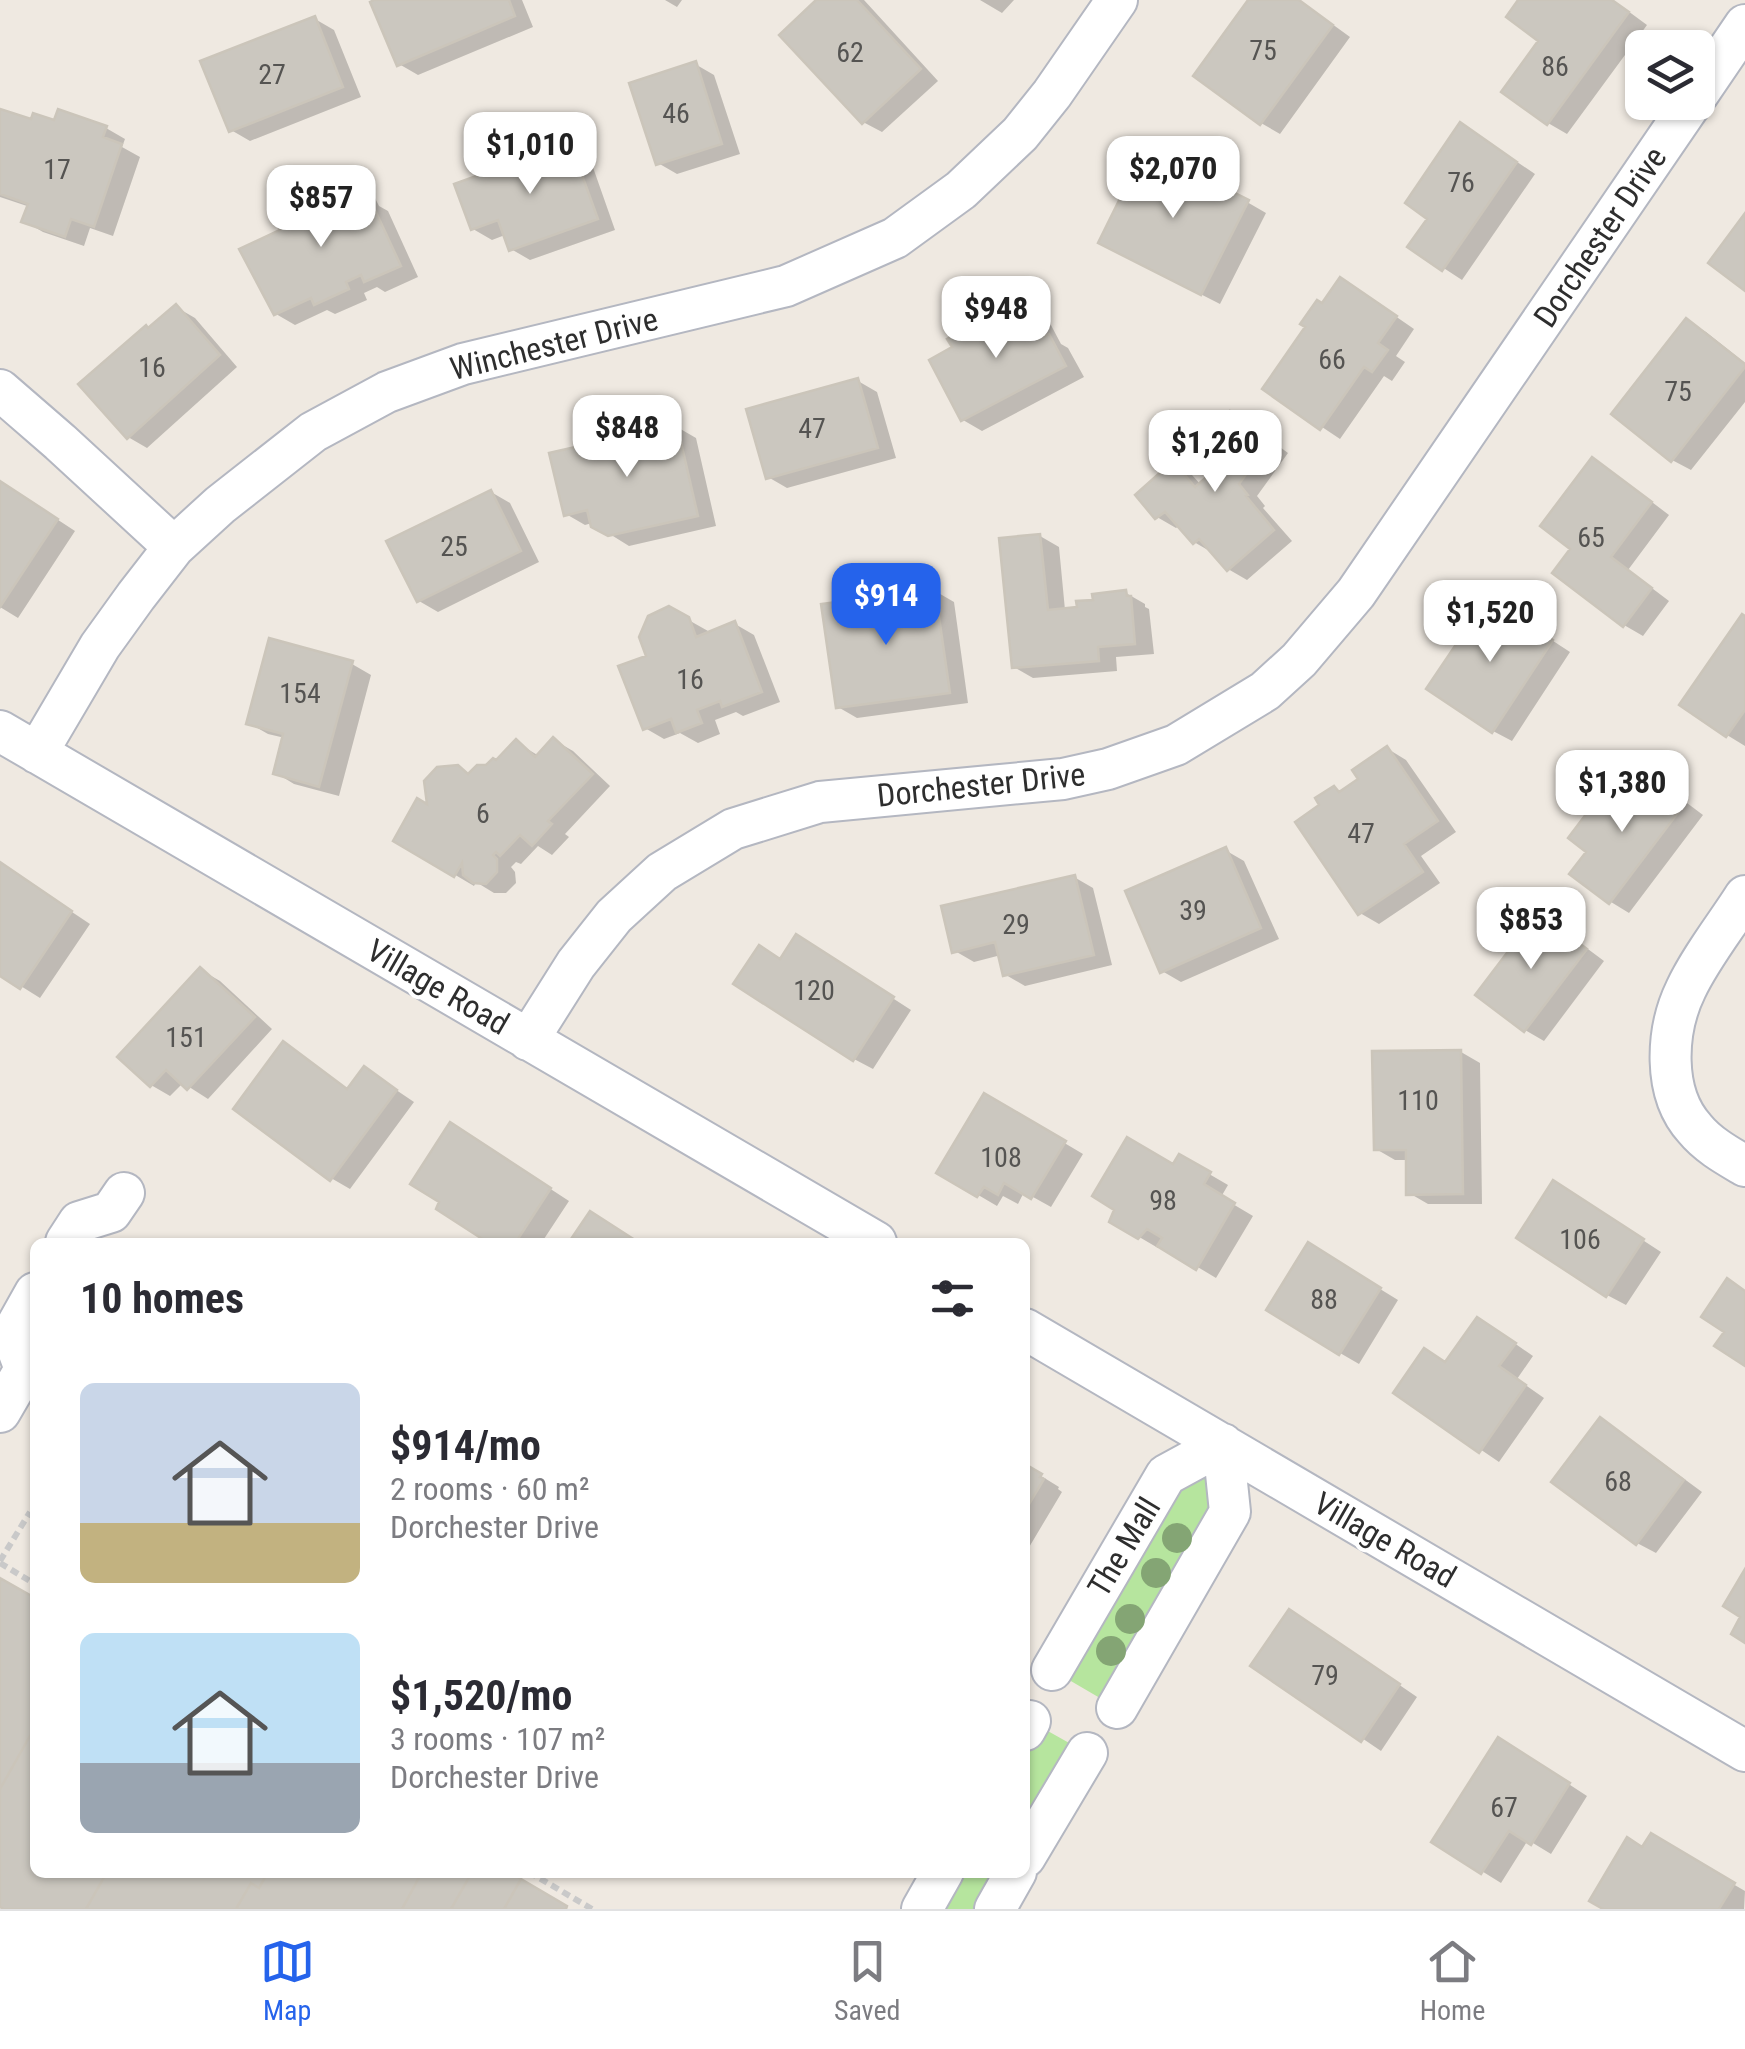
<!DOCTYPE html>
<meta charset="utf-8">
<style>
body{margin:0;font-family:"Roboto Condensed",sans-serif;background:#f7f7f7;color:#2b2b33;height:100vh;display:flex;flex-direction:column;font-size:38px;white-space:nowrap}
*{box-sizing:border-box;margin:0}
p{font-size:32px;color:#7c7c81}
.icon{flex:none;width:55px;height:55px;fill:none;stroke:currentColor;stroke-width:2;stroke-linecap:round;stroke-linejoin:round}
.map{position:relative;flex:1;overflow:hidden}
.panel{position:absolute;left:30px;top:1238px;width:1000px;height:640px;display:flex;flex-direction:column;background:#fff;border-radius:15px;box-shadow:0 2px 8px #0004}
.panel>*{flex:none}
.tools{position:absolute;left:1625px;top:30px;display:grid;gap:20px}
.tools a{display:grid;place-items:center;width:90px;height:90px;border-radius:15px;background:#fff;box-shadow:0 2px 8px #0004;font-size:50px}
.price{position:absolute;translate:-50% -85px;padding:0 22px;border-radius:20px;background:#fff;color:#222;font-size:32px;line-height:65px;filter:drop-shadow(0 2px 5px #0008)}
.price::after{content:'';position:absolute;left:50%;top:60px;width:30px;height:22px;margin-left:-15px;background:inherit;clip-path:polygon(0 0,100% 0,50% 100%)}
.price.current{background:#2563eb;color:#fff}
ul{padding:0;list-style:none}
li{display:flex;align-items:center;gap:30px;height:250px;padding:0 50px}
li span{display:grid;place-items:center;flex:none;width:280px;height:200px;border-radius:15px;color:#555}
li>.icon{margin-inline-start:auto}
span .icon{width:120px;height:120px;fill:#fffc;stroke-width:1}
li b{font-size:42px}
h2{display:flex;justify-content:space-between;align-items:center;height:120px;padding:0 50px;font-size:42px}
.menu{display:flex;justify-content:space-around;align-items:center;height:140px;border-top:2px solid #e1e1e2;background:#fff;font-size:28px;color:#7c7c81}
.menu a{display:grid;justify-items:center;gap:5px}
.menu .current{color:#2563eb}
.map>svg:first-child{display:block}
.green{fill:#b6e59e}
.shadow{fill:#0003}
.building{fill:#cbc7bf;stroke:#cbc5ba;stroke-width:2.5}
.lines{fill:none;stroke-linecap:round;stroke-linejoin:round}
.minor-casing{stroke:#b4b7c1;stroke-width:44}
.path{stroke:#c9c9c9;stroke-width:6;stroke-dasharray:8 5;stroke-linecap:butt}
.minor{stroke:#fff;stroke-width:40}
.tree{fill:#84a574}
.labels{text-anchor:middle;stroke-width:8;stroke-linejoin:round;paint-order:stroke}
.number-label{font-size:28px;fill:#555452}
.street-label{font-size:32px;fill:#2e2e2e;stroke:#fff}
</style>
<div class="map">
<svg width="1745" height="1909" viewBox="0 0 1745 1909">
<rect width="100%" height="100%" fill="#efe9e1"/>
<path class="green" d="M1223 1444 1230 1512 1117 1708 1052 1670 1166 1475Z
M1030 1721 1087 1753 1025 1857V1730Z
M943 1873H1016L995 1909H922Z"/>
<path class="shadow" d="M381 0H522L533 27 418 75 399 64Z
M665 0H682L677 7Z
M820 0H864L938 81 882 132 863 122Z
M980 0H1014L1002 13Z
M1251 0H1299L1350 37 1280 134 1261 123 1196 76Z
M1521 0H1613L1647 25 1567 134 1548 123 1542 41Z
M315 19 334 30 361 97 250 141 231 130Z
M695 64 714 75 740 154 677 174 658 163Z
M0 111 33 123 106 128 125 139 122 147 140 157 113 236 90 228 84 246 43 232 24 221 30 207 0 197Z
M1479 136 1535 174 1462 280 1410 246Z
M570 145 589 156 615 230 530 260 511 249 505 235 492 240 473 229Z
M355 185 374 196 379 206 388 211 418 277 385 292 377 287 364 293 367 300 335 314 327 310 295 325 276 314 283 231Z
M1247 202 1266 213 1220 304 1120 253Z
M1359 291 1414 329 1396 356 1405 362 1392 381 1384 376 1340 439 1265 389 1323 306Z
M1025 301 1044 312 1061 344 1068 348 1084 377 982 431 963 420 956 348 967 331 977 337 999 325Z
M176 307 195 318 237 367 147 448 128 437 150 330Z
M1687 321 1706 332 1745 363V402L1691 470 1672 460Z
M858 381 877 392 896 458 787 488 768 477Z
M644 425 656 432 677 427 696 438 716 526 629 546 592 523 585 525 566 514Z
M1250 425 1288 453 1257 496 1265 506 1263 508 1292 541 1247 580 1228 569 1213 553 1194 542 1180 525 1176 528 1157 517 1173 464 1192 475 1201 485 1214 474Z
M1592 461 1611 471 1669 515 1628 570 1669 601 1643 636 1624 625 1573 548Z
M0 482 75 531 18 618 0 607Z
M491 492 510 503 539 562 438 612 419 601Z
M1040 536 1059 547 1065 610 1079 609 1126 593 1145 604V607L1149 609 1154 654 1116 657 1117 671 1033 678 1014 667Z
M935 591 954 602 968 703 857 718 838 707Z
M669 609 708 631 709 634 735 624 754 635 780 702 743 716 736 712 715 720 720 734 698 743 680 733 664 739 645 728 649 657Z
M1507 611 1570 652 1512 741 1493 731Z
M1745 619V746L1727 735Z
M271 641 352 664 371 675 339 796 294 784 276 773 285 738 268 734 249 723Z
M554 740 573 751 610 786 565 834 569 837 552 855 538 846 521 864 516 862 511 867 515 872 516 883 506 893H494L476 882 474 886 396 840 430 808 457 767 470 775 497 763 516 742 539 756Z
M1388 749 1406 760 1456 832 1421 856 1440 883 1379 924 1360 913 1323 806 1334 789 1342 793 1362 780Z
M1644 774 1663 785 1703 815 1629 913 1611 902 1573 873 1590 851 1600 800 1617 810Z
M1225 850 1244 861 1279 939 1181 982 1162 971Z
M0 864 90 924 40 998 0 973Z
M1074 877 1093 888 1112 965 1025 986 1006 975 1001 955 974 962 955 951Z
M1538 915 1557 926 1604 961 1544 1041 1525 1030Z
M815 948 911 1010 873 1069 854 1059 781 961Z
M201 970 220 981 272 1029 208 1099 183 1083 170 1096 151 1085Z
M284 1045 349 1090 365 1069 414 1102 350 1189 331 1178Z
M1461 1052 1480 1063 1482 1204H1428L1409 1193 1408 1160H1395L1376 1149Z
M985 1096 1083 1154 1051 1207 1024 1192 1018 1204 1003 1196 997 1206 939 1172Z
M469 1136 569 1201 542 1242H492L439 1208Z
M1180 1157 1228 1185 1221 1197 1253 1216 1216 1278 1161 1245 1158 1248 1112 1221 1174 1168Z
M1572 1194 1661 1252 1626 1305 1607 1295Z
M1328 1257 1398 1300 1359 1364 1340 1353Z
M1497 1331 1533 1356 1517 1379 1544 1398 1499 1462 1396 1392 1447 1364Z
M1600 1420 1619 1431 1702 1492 1656 1553 1637 1543Z
M1025 1466 1059 1487 1058 1489 1062 1492 1025 1554Z
M1309 1623 1417 1697 1381 1751 1254 1665Z
M1518 1751 1587 1796 1551 1854 1528 1840 1501 1883 1435 1842Z
M1652 1837 1745 1891 1744 1909H1607Z"/>
<path class="building" d="M374 0H509L515 16 397 66 370 2Z
M816 0H857L921 69 862 124 779 35Z
M1248 0H1299L1333 25 1260 125 1193 76Z
M1518 0H1612L1629 12 1547 125 1501 92 1538 41 1506 17Z
M315 16 343 87 229 132 200 61Z
M696 61 722 144 656 165 629 83Z
M0 109 31 119 33 113 54 120 58 109 107 126 103 137 122 144 94 227 71 219 65 237 21 222 28 204 0 194Z
M1460 122 1517 162 1442 271 1407 247 1427 219 1405 203Z
M570 142 598 219 509 251 498 220 471 230 454 184Z
M1145 148 1249 200 1201 295 1098 243Z
M355 182 364 200 369 197 401 266 364 282 361 275 346 282 349 289 314 305 311 298 274 315 239 249 280 230 275 219Z
M1745 213V291L1708 263Z
M1340 277 1397 316 1378 343 1388 350 1372 372 1364 367 1320 430 1262 389 1305 327 1300 324 1317 300 1322 303Z
M1025 299 1045 336 1049 334 1066 366 961 421 929 360 952 347 947 339 967 328 972 336 995 324 991 317Z
M176 304 220 355 127 439 78 384 146 325 148 328Z
M1686 318 1745 364V367L1671 462 1611 414Z
M858 378 878 448 766 479 746 409Z
M1230 411 1271 440 1239 484 1248 495 1246 496 1274 530 1227 571 1199 539 1193 544 1165 512 1155 519 1135 495 1173 461 1195 487 1211 473 1206 469 1215 456 1205 449Z
M645 422 647 431 677 425 698 516 608 536 591 527 587 510 564 516 549 453 624 436 621 427Z
M1592 457 1652 502 1611 557 1652 588 1623 627 1552 573 1570 549 1540 526Z
M0 481 58 519 0 607Z
M491 490 521 551 417 602 386 541Z
M1040 534 1048 610 1077 607 1076 601 1093 600 1092 594 1126 590 1127 596H1131L1135 644 1098 647 1099 661 1012 668 999 538Z
M935 589 950 693 836 708 821 604Z
M1488 597 1553 640 1492 733 1426 689Z
M669 606 689 617 696 637 735 621 762 692 722 707 720 701 697 710 702 723 676 733 671 719 643 730 618 666 646 656 639 637 648 616Z
M1742 614 1745 616V710L1726 737 1679 705Z
M269 638 353 661 319 787 273 774 283 734 246 724Z
M553 737 593 774 548 821 552 824 532 846 520 835 500 856 496 852 493 855 497 859V872L486 884 473 883 463 875 462 863 454 877 393 841 417 798 427 804 424 781 437 767 458 765 468 774 477 765H486L493 758 496 760 516 739 535 757Z
M1387 746 1438 821 1404 844 1423 872 1358 915 1295 822 1319 805 1315 798 1334 786 1339 792 1358 779 1352 770Z
M1644 771 1686 802 1609 904 1569 874 1586 852 1568 838 1599 797 1615 809Z
M1226 847 1261 928 1160 973 1125 891Z
M0 862 72 911 20 989 0 976Z
M1075 875 1094 955 1003 976 995 942 952 953 941 906Z
M1538 912 1587 949 1524 1032 1475 995Z
M796 934 894 997 853 1061 733 984 759 945 780 959Z
M200 967 255 1017 187 1090 166 1070 150 1087 117 1057Z
M283 1041 347 1089 364 1066 397 1090 330 1181 233 1109Z
M1461 1050 1463 1194 1406 1195V1150H1374L1372 1051Z
M984 1093 1066 1141 1031 1199 1004 1183 998 1195 984 1187 977 1197 936 1173Z
M450 1122 551 1188 516 1242H487L436 1209 439 1202 410 1184Z
M1127 1137 1173 1164 1179 1154 1211 1172 1204 1184 1235 1203 1196 1270 1157 1246 1162 1238 1147 1229 1138 1239 1109 1222 1114 1210 1092 1196Z
M1553 1180 1644 1239 1606 1297 1516 1238Z
M590 1211 638 1242H569Z
M1308 1242 1381 1288 1339 1355 1266 1310Z
M1727 1278 1745 1291V1366L1714 1346 1724 1332 1701 1317Z
M1477 1317 1516 1343 1499 1366 1526 1385 1479 1453 1393 1393 1424 1348 1445 1362Z
M1600 1417 1684 1480 1636 1545 1551 1482Z
M1025 1464 1042 1474 1040 1477 1044 1479 1025 1511Z
M1745 1569V1643L1731 1634 1740 1617 1723 1606Z
M0 1578 35 1598V1727L0 1789Z
M1289 1609 1400 1684 1361 1742 1250 1666Z
M35 1727V1872H107L86 1909H4L0 1907V1789Z
M1498 1737 1570 1783 1531 1845 1509 1831 1481 1874 1431 1842Z
M1651 1833 1735 1883 1719 1909H1603L1589 1901 1627 1837 1642 1847Z
M107 1872H268L259 1888 251 1883 236 1909H86Z
M268 1872H422L402 1909H236L251 1883 259 1888Z
M422 1872H472L451 1909H402Z
M472 1872H510L521 1879 504 1909H451Z
M521 1879 567 1906 566 1909H504Z"/>
<g class="lines">
<g class="minor-casing">
<path id="minor" d="M1698 94 1745 25
M0 390 60 442 174 547
M0 731 876 1242
M37 753 100 646 136 596 174 547 220 505 313 432 387 392 463 364 786 286 895 238 961 190 1020 134 1052 94 1117 0
M1745 896C1726 926 1701 957 1686 989 1666 1030 1662 1093 1695 1129 1708 1145 1728 1156 1745 1166
M528 1040 576 964 614 916 662 872 733 829 820 802 1063 779 1108 769 1176 745 1265 691 1299 660 1356 593 1692 102
M66 1242 79 1222 111 1212 124 1193
M1025 1329 1745 1751
M25 1369 12 1334 35 1293
M0 1412 25 1369 35 1364
M1052 1670 1166 1475 1223 1444 1230 1512 1117 1708
M1025 1730 1030 1721
M1025 1857 1087 1753
M922 1909 943 1872
M995 1909 1016 1872"/>
</g>
<path class="path" d="M0 1561 30 1512
M0 1563 35 1584
M529 1872 592 1909"/>
<use href="#minor" class="minor"/>
</g>
<g class="tree">
<circle cx="1177" cy="1538" r="15"/>
<circle cx="1156" cy="1573" r="15"/>
<circle cx="1130" cy="1619" r="15"/>
<circle cx="1111" cy="1651" r="15"/>
</g>
<g class="labels">
<g class="number-label">
<text x="1263" y="60">75</text>
<text x="850" y="62">62</text>
<text x="1555" y="76">86</text>
<text x="272" y="84">27</text>
<text x="676" y="123">46</text>
<text x="57" y="179">17</text>
<text x="1461" y="192">76</text>
<text x="1332" y="369">66</text>
<text x="152" y="377">16</text>
<text x="1678" y="401">75</text>
<text x="812" y="438">47</text>
<text x="1591" y="547">65</text>
<text x="454" y="556">25</text>
<text x="690" y="689">16</text>
<text x="300" y="703">154</text>
<text x="483" y="823">6</text>
<text x="1361" y="843">47</text>
<text x="1193" y="920">39</text>
<text x="1016" y="934">29</text>
<text x="814" y="1000">120</text>
<text x="186" y="1047">151</text>
<text x="1418" y="1110">110</text>
<text x="1001" y="1167">108</text>
<text x="1163" y="1210">98</text>
<text x="1580" y="1249">106</text>
<text x="1324" y="1309">88</text>
<text x="1618" y="1491">68</text>
<text x="1325" y="1685">79</text>
<text x="1504" y="1817">67</text>
</g>
<g class="street-label">
<text transform="translate(1600 237) rotate(-56)" y="11">Dorchester Drive</text>
<text transform="translate(554 344) rotate(-14)" y="11">Winchester Drive</text>
<text transform="translate(981 785) rotate(-6)" y="11">Dorchester Drive</text>
<text transform="translate(438 987) rotate(30)" y="11">Village Road</text>
<text transform="translate(1385 1540) rotate(30)" y="11">Village Road</text>
<text transform="translate(1124 1547) rotate(-59)" y="11">The Mall</text>
</g>
</g>
</svg>
<div class="tools">
<a><svg class="icon" aria-label="layers" viewBox="0 0 24 24"><path d="M12 4l9 5-9 5-9-5zM3 14l9 5 9-5"/></svg></a>
</div>
<b class="price" style="left:530px;top:197px">$1,010</b>
<b class="price" style="left:1173px;top:221px">$2,070</b>
<b class="price" style="left:321px;top:250px">$857</b>
<b class="price" style="left:996px;top:361px">$948</b>
<b class="price" style="left:627px;top:480px">$848</b>
<b class="price" style="left:1215px;top:495px">$1,260</b>
<b class="price current" style="left:886px;top:648px">$914</b>
<b class="price" style="left:1490px;top:665px">$1,520</b>
<b class="price" style="left:1622px;top:835px">$1,380</b>
<b class="price" style="left:1531px;top:972px">$853</b>
<section class="panel">
<h2>10 homes<svg class="icon" aria-label="filters" viewBox="0 0 24 24"><path d="M4 7h16M4 17h16"/><circle cx="9" cy="7" r="2"/><circle cx="15" cy="17" r="2"/></svg></h2>
<ul>
<li><span style="background:linear-gradient(#c9d6e8 70%,#c2b280 0)"><svg class="icon" aria-label="home" viewBox="0 0 24 24"><path d="M3 11l9-7 9 7M6 9v11h12V9"/></svg></span><div><b>$914/mo</b><p>2 rooms · 60 m²</p><p>Dorchester Drive</p></div></li>
<li><span style="background:linear-gradient(#bfe0f5 65%,#9aa5b1 0)"><svg class="icon" aria-label="home" viewBox="0 0 24 24"><path d="M3 11l9-7 9 7M6 9v11h12V9"/></svg></span><div><b>$1,520/mo</b><p>3 rooms · 107 m²</p><p>Dorchester Drive</p></div></li>
</ul>
</section>
</div>
<nav class="menu">
<a class="current"><svg class="icon" aria-label="map" viewBox="0 0 24 24"><path d="M3 6l6-2 6 2 6-2v14l-6 2-6-2-6 2zM9 4v14M15 6v14"/></svg>Map</a>
<a><svg class="icon" aria-label="saved" viewBox="0 0 24 24"><path d="M7 4h10v16l-5-4-5 4z"/></svg>Saved</a>
<a><svg class="icon" aria-label="home" viewBox="0 0 24 24"><path d="M3 11l9-7 9 7M6 9v11h12V9"/></svg>Home</a>
</nav>
